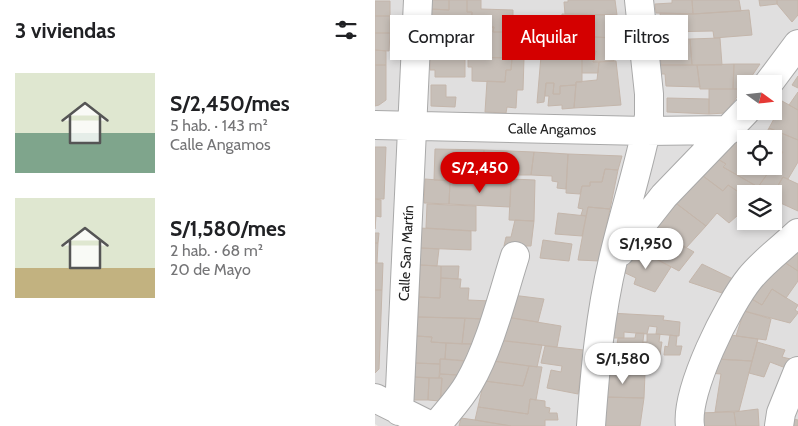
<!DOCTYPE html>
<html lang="es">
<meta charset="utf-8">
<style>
body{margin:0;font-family:Cabin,sans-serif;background:#f6f6f6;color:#202124;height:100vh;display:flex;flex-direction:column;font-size:19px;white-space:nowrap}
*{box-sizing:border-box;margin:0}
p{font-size:16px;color:#757577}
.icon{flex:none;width:28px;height:28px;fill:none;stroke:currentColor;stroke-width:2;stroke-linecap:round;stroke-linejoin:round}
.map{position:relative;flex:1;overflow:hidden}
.sheet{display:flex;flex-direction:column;background:#fff;width:375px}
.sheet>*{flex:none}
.hud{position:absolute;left:15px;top:15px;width:332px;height:45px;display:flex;gap:10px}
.needle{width:32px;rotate:105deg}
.controls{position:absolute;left:362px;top:75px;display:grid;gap:10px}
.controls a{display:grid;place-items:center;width:45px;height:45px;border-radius:0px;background:#fff;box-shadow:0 2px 8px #0003;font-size:25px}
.price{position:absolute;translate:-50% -42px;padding:0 11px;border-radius:18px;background:#fff;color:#222;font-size:16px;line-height:32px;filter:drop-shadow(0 1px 2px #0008)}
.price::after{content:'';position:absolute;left:50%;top:30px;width:15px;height:11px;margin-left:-8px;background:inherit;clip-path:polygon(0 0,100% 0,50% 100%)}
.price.selected{background:#d40000;color:#fff}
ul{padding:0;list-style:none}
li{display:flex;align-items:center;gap:15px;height:125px;padding:0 15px}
li span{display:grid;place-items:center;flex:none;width:140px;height:100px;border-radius:0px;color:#555}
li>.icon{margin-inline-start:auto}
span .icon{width:60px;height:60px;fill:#fffc;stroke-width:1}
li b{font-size:21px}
h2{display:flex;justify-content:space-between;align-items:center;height:60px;padding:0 15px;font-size:21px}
.chip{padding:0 18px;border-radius:0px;background:#fff;box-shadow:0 2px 8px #0003;font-size:18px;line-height:45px}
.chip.selected{background:#d40000;color:#fff}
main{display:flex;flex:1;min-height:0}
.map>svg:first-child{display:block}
.residential{fill:#e0dfdf;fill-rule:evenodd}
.building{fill:#c7bfb8;stroke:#c4b6ab}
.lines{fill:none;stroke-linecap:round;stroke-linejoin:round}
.minor-casing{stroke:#a9a9a9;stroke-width:30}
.minor{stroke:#fff;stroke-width:28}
.labels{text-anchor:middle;stroke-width:4;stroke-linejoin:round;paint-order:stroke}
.street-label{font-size:14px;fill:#222;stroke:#fff}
</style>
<main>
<section class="sheet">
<h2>3 viviendas<svg class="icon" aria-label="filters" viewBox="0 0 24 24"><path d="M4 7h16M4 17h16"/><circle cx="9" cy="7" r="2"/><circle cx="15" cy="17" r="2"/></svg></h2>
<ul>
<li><span style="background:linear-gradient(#dfe7d0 60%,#7fa58c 0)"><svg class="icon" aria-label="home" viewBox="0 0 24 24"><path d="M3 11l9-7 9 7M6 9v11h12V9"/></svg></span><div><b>S/2,450/mes</b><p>5 hab. · 143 m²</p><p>Calle Angamos</p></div></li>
<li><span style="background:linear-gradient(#dfe7d0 70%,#c2b280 0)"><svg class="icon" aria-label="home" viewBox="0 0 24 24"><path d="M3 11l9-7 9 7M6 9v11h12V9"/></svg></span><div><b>S/1,580/mes</b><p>2 hab. · 68 m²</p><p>20 de Mayo</p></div></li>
</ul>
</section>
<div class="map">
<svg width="423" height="426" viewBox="0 0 423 426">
<rect width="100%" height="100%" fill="#f2efe9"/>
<path class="residential" d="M0 0H423V426H3L0 424ZM371 84H399V111H371ZM371 139H399V166H371ZM371 194H399V221H371Z"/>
<path class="building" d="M57 0H74V10L56 9Z
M74 0H92V12H97L96 35 56 34V9L74 10Z
M92 0H106V9L138 10V32H118L119 27 108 28V35H96L97 12H92Z
M193 0H240L242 15 190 14 189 2H193Z
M297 0H317L318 14 281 13 280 4 297 3Z
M317 0H364L366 11 318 14Z
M384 0H402V4L385 6Z
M402 0H423V15L417 22 402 4Z
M0 1H15V16H0Z
M374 10 377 35 339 38 338 31 287 32 285 13 318 14Z
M187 14 238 15 236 38 185 35Z
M0 16H15V33H0Z
M119 27 118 32H138L137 58 85 57V35H108V28Z
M0 33H15L14 51 0 50Z
M56 34 85 35V57H55Z
M192 35 201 36 199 47 210 48 209 50 221 51 218 62H224L223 73H207V59L188 58Z
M201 36 240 38 239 61 218 62 221 51 209 50 210 48 199 47Z
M345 38 347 65H317L315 39Z
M315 39 317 65H286L284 41Z
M0 50 11 51V65H0Z
M166 56 207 59V82H201V85L185 86V94H178L179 83H171L169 102 162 103Z
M55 57H90V77H60V70H55Z
M93 57 137 58 136 70H131L130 82 97 81V67H93Z
M137 58H149L148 90H142L141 108 132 107 131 113 110 112 112 81 130 82 131 70H136Z
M241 61 246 105 199 108 201 82 222 80 224 62Z
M359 64H385L368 89H358Z
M359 64 358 89H325L322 65Z
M0 65H11V100L4 105 0 106Z
M283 65H322L325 87 291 86 290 74H284Z
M423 76V88L417 85Z
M171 83H179L178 94H185V86L201 85 199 108 187 109V105L173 106 174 96H170Z
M56 85H71V97H81L80 107 56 106Z
M334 89H368L350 113 334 114Z
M423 92V110L414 105Z
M292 98 334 99V114L292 112Z
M407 101 423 110V140L394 128 400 117 396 114Z
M394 128 423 140V162L413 179 408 177 398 194 383 187 408 152 401 149 399 152V139H388Z
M364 139 371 142V166H398L383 187 348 167 351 164 338 156 351 144 356 148Z
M0 147H11L9 199H0Z
M60 149 109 150 108 182 59 180Z
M109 150 159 152 156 175H137L136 184 108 182Z
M159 152 193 154 191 189 182 188 183 182 177 181V176L156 175Z
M193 154 247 156 243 170 230 169 227 182H215V186H207L205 194 191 193Z
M338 156 351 164 348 167 383 187 377 194H371V197L353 185 348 191 324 173Z
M230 169 243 170 235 209 213 207 211 216 206 215 208 209 203 208 207 186H215V182H227Z
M324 173 348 191 353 185 370 196 364 203 371 208 354 223 342 213 331 226 298 201Z
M408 177 423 184V211L399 200 398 194Z
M50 179 75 181 74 204 49 203Z
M136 179 160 180 159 221 134 220Z
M75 181 136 184 135 207 74 204Z
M0 199 6 200V217L1 216 0 229Z
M298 201 331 226 311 248 276 227Z
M52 204 101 206V231L51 228Z
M213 207 235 209 224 261 203 260Z
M183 213 211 216 207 236 180 234Z
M140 220 159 221 156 246H129L131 237H136Z
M272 225 319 252 304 271 257 246Z
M45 228 96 231V250L45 248Z
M0 233H4L3 243H0Z
M168 240 197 244 194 261 165 258Z
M0 243H3L2 263H0Z
M45 248 64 249 62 266 45 265Z
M260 248 296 267 280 292 259 284 261 278 246 271Z
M423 251V271L406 260Z
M406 260 423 271V281L411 298 397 289 387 305 373 297Z
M0 263H8L7 290H0Z
M327 264 358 279 347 293 314 282Z
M45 265 66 266 65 298 44 297Z
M66 266H84L83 279 66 278Z
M66 278 86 279 85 288H94L93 300 116 301 109 319 43 317 44 297 65 298Z
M397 289 423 305 420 310 423 312V313L415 323 369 311 377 299 387 305Z
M0 290H7L4 369 0 373Z
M137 295 169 299 163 322 131 317Z
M369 311 396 319 391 340 361 336Z
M235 313 289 316 288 320 305 322 304 336 281 334 282 327 274 326 272 334 249 332V338H232Z
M43 317 90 318 87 344 56 342 57 337 41 336Z
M131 317 186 326 182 347 124 340Z
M90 318 109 319 101 344H87Z
M261 333H269L266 358H240L243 338H260Z
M272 334H285L284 342H287L285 355H267L268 342H272Z
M349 334 383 339 377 361 343 359Z
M295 335 302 336 301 346H307L305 355H289L290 346 293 347Z
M41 336 57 337 56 342 71 343 70 359H65V364L39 363Z
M119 340 167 345 162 367 112 360Z
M382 342 410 350 407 357 420 360 416 370 395 362 389 377 374 373Z
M71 343 101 344 94 361 70 359Z
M170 346 209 350 203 394 172 388 176 370 186 372 187 366 166 363Z
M227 358H270V373H226Z
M65 359 89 361 83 375 65 374Z
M338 359 377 361 364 411 340 412 346 374 334 373Z
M109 360 154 366 148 386 102 380Z
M39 363 65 364 64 378 38 377Z
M154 366 167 367 161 400 155 399 153 414 103 407 109 381 148 386Z
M226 373H270L269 398 225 397Z
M65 374 83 375 75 395 66 396 67 378H64Z
M38 377 54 378 53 400H37Z
M54 378H67L65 401 53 400Z
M231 397 269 398 265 426H227Z
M155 399 170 401V407L175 408 174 413H182L183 420H170V426H136L100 420 103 407 153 414Z
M383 409 384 426H361L359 412Z
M359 412 361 426H321L320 413Z
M410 417 423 420V426H409Z
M86 418 100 420 136 426H84Z"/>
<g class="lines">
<g class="minor-casing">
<path id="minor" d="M393 84 423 44
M0 125 271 131 354 130
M245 252 289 196 371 111
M0 398 56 426
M24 411 43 0
M61 426C72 412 85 399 94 383 115 347 127 297 140 256
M216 426C220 370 225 315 238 260 249 212 265 165 274 116V94L264 0
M315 426C310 391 353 305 375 278 389 261 407 248 423 233
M404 426 406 413 423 371"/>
</g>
<use href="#minor" class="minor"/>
</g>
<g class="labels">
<g class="street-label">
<text transform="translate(177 129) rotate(1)" y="5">Calle Angamos</text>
<text transform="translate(31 253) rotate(-87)" y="5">Calle San Martín</text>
</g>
</g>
</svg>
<div class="controls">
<a><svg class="needle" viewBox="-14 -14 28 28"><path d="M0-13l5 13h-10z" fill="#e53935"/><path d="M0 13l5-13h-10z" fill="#757577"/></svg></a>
<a><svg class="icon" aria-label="locate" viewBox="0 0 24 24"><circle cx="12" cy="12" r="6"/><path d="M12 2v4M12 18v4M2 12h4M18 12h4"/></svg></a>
<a><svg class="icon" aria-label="layers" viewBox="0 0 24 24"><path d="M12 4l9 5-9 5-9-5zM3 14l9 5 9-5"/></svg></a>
</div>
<b class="price selected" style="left:105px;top:194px">S/2,450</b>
<b class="price" style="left:271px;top:270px">S/1,950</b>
<b class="price" style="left:248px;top:385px">S/1,580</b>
<div class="hud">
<a class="chip">Comprar</a>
<a class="chip selected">Alquilar</a>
<a class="chip">Filtros</a>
</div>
</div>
</main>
